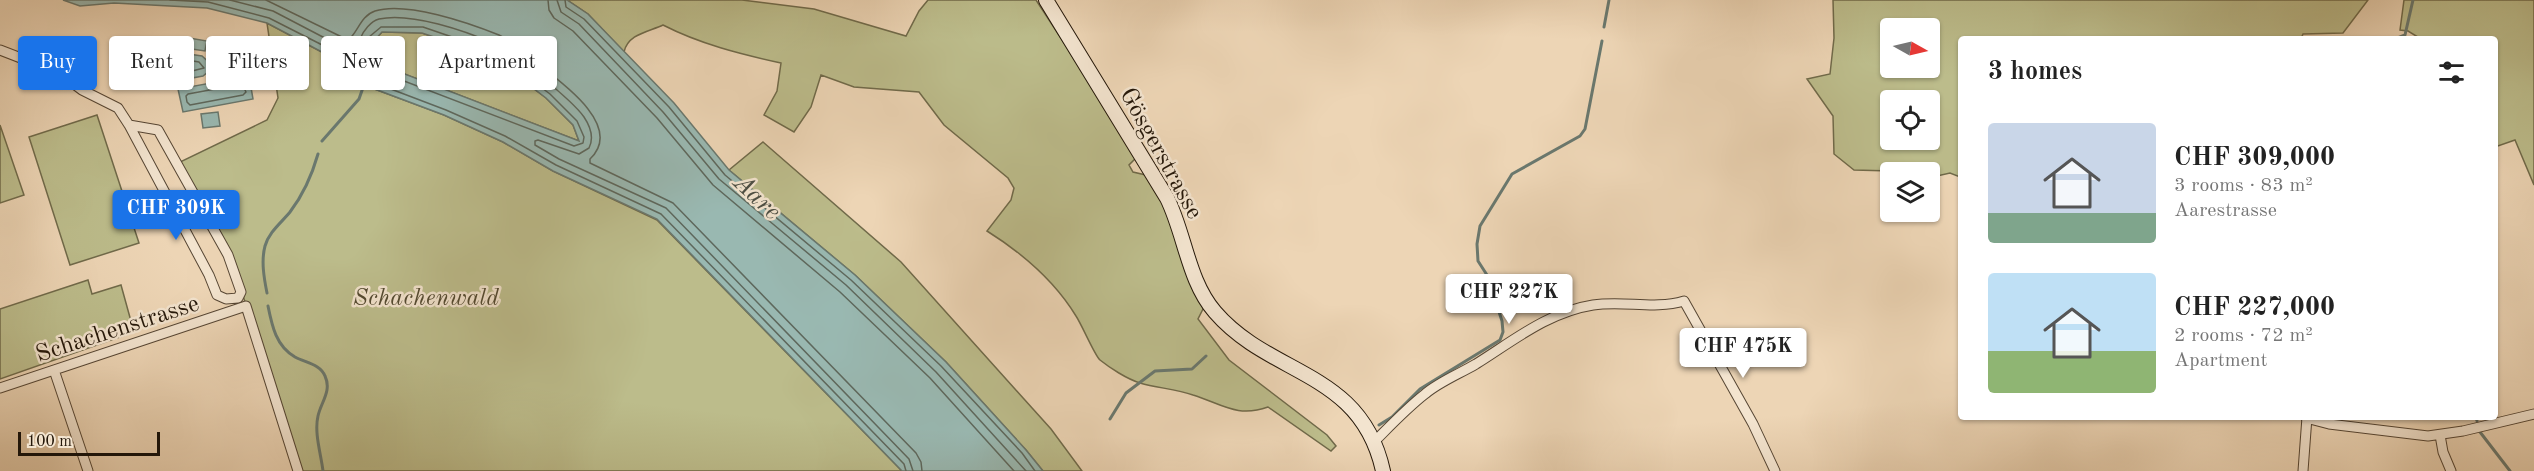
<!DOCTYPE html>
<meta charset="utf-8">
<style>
body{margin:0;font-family:"Old Standard TT",serif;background:#f6f6f6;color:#222;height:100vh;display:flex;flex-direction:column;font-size:22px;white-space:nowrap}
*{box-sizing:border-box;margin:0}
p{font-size:20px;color:#767676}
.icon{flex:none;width:33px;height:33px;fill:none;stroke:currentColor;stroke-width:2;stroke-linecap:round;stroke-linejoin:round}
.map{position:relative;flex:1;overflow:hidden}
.panel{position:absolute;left:1958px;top:36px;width:540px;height:384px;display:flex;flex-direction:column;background:#fff;border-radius:6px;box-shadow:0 2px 4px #0004}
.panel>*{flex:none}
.guide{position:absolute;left:18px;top:36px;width:570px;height:54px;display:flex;gap:12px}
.needle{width:39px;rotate:98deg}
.controls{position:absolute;left:1880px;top:18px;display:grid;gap:12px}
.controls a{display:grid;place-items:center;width:60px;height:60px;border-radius:6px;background:#fff;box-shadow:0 2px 4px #0004;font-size:30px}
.scale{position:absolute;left:18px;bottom:15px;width:142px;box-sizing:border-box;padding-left:6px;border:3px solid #241709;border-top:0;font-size:16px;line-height:21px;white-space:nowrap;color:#241709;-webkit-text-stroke:4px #f3e4cf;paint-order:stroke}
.price{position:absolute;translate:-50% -51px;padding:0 14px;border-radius:6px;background:#fff;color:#222;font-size:20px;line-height:39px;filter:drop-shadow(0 2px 3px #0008)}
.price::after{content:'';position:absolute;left:50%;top:36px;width:18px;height:14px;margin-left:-9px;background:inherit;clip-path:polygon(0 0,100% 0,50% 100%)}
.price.current{background:#1a73e8;color:#fff}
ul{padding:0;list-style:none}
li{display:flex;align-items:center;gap:18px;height:150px;padding:0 30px}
li span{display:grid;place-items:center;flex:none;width:168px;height:120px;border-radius:6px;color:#555}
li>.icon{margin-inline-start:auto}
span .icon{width:72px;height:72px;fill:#fffc;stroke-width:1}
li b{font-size:26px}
h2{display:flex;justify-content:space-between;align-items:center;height:72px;padding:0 30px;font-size:26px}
.chip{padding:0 21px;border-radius:6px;background:#fff;box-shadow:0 2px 4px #0004;font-size:21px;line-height:54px}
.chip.current{background:#1a73e8;color:#fff}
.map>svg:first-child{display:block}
.green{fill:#bcbc8b;stroke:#706a4a;stroke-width:1.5;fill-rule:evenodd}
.water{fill:#99b8b1;stroke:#6a786e;stroke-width:1.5;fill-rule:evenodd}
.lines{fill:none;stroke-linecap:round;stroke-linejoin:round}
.shore{stroke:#5e685d;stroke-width:1.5}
.stream{stroke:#6a786e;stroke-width:3}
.street-casing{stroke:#564634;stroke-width:11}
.secondary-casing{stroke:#241709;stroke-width:16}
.street{stroke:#f3e4cf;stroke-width:9}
.secondary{stroke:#f3e4cf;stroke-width:14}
.labels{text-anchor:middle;stroke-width:5;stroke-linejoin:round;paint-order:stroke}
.street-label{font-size:24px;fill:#241709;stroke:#f3e4cf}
.park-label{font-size:24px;font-style:italic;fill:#524930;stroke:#f3e4cf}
.water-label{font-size:26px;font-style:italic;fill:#4d4f44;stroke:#f3e4cf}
</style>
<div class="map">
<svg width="2534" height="471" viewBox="0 0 2534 471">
<rect width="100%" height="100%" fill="#edd5b5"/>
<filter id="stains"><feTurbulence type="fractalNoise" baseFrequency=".00333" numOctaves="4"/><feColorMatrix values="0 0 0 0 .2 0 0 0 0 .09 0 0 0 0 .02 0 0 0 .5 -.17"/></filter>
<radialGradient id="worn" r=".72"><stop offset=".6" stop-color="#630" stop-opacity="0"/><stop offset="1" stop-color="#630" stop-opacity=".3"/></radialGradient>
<path class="green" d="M567 0H742L814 9 906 36 919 11 928 0H1036L1138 156 1129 165 1133 172 1150 176 1157 188 1204 307 1198 319 1229 360 1327 435 1336 446 1331 451 1268 407C1237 418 1222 404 1193 395 1176 389 1157 388 1140 383 1127 379 1110 368 1100 360 1095 356 1082 325 1076 316 1054 280 1022 253 987 231L1011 200 1014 188 1008 178 944 125 919 92 854 87 821 75 811 107 794 132 764 115 777 91 781 63C740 54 700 44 663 25 648 32 628 34 624 52L588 14Z
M1833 0H2368L2343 33 2303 34 2301 39H1960V177L1950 173 1937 176 1929 172 1854 170 1834 154 1833 116 1807 79 1830 74 1834 38ZM1890 28H1929V68H1890ZM1890 100H1929V140H1890Z
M2404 0H2534V185L2515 140 2495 147 2494 39H2421L2408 31 2400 30Z
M267 23 337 60 372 88 444 115 503 142 553 171 657 220 902 471H298L235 270 180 162 267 120 278 98Z
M382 32 422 33 491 56 546 98 573 125 579 141 394 70 373 42Z
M97 115 139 243 70 265 29 137Z
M0 125 24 195 0 203Z
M763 142 901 262 1051 429 1082 471H1043L1026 450 946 362 855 275 729 170Z
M88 280 92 294 121 285 134 332 0 379V309Z"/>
<path class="water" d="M63 0H567L588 14 674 103 729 170 855 275 946 362 1026 450 1043 471H902L657 219 553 171 503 142 444 115 372 88 337 60 267 23 207 8 114 3 80 6ZM382 32 422 33 491 56 546 98 573 125 579 141 394 70 373 42Z
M189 38 207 41 205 51 185 48 183 44Z
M175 52 202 56 214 67 203 76 165 83 162 61Z
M249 76 253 99 183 112 178 89Z
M218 112 220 126 203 128 201 114Z"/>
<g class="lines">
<path class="shore" d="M170 0 208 2 269 18 340 54 375 83 446 110 505 136 556 165 661 214 904 464 906 471
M230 0 273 11 344 48 368 67 372 63 362 49 360 39C363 31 371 21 379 19 411 12 466 31 495 44 513 52 573 101 584 117 590 126 594 138 589 148L579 154 538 140 535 141V145L559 159 666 208 909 459 913 471
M266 0 348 40C358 33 360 16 375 11 406 1 469 23 499 35 512 41 524 54 535 62 560 81 625 126 590 159V163L673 203 916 453 921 462 922 471
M548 0 549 10 554 18 573 31 657 118 713 185 840 292 930 378 1014 471
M557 0 561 12 579 24 663 112 719 179 846 285 936 372 1026 471
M565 0 566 7 584 19 669 107 725 175 851 280 941 366 1022 453 1035 471
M381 27H423L493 51 550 94 577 121 584 137 583 143 574 146 391 76 368 43 369 37Z
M175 58 199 62 204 68 172 76 168 64Z
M242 84 246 92 243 95 190 105 187 102 186 96 188 94Z"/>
<path class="stream" d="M1604 27 1609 0
M2395 39 2405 35 2413 0
M322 141 359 99 366 79
M267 293C264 278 261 261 265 246 269 232 281 223 290 212 303 195 312 175 318 154
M268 306C272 326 276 346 295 357 306 363 320 364 325 376 332 391 321 402 318 416 314 433 321 454 323 471
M2476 417 2477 421
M1110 419 1126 393 1155 371 1192 369 1206 356
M1379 425 1392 417 1420 389 1500 340 1503 332 1502 321 1487 275 1478 261 1477 244 1480 226 1512 174 1580 136 1585 129 1602 41
M2480 432 2510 471"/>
<g class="street-casing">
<path id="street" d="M0 50 44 67 66 78 82 90 118 108 129 125 209 275 217 295 226 299 238 298 241 292 228 255 158 130 129 125
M54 370 88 471
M0 388 246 306 298 471
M2306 418 2329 424 2428 436 2463 431 2534 414
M2440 435 2443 452 2451 471
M1375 441C1391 425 1407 408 1425 394 1439 382 1459 374 1476 364 1513 341 1548 312 1593 305 1624 300 1654 310 1684 301L1753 424 1775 471
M2303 471 2307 417"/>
</g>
<g class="secondary-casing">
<path id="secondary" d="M1046 0 1167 198C1185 234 1188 281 1215 312 1271 377 1361 370 1383 471"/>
</g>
<use href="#street" class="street"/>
<use href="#secondary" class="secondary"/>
</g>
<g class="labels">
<g class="street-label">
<text transform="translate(1162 153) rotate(61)" y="8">Gösgerstrasse</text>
<text transform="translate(117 328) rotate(-18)" y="8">Schachenstrasse</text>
</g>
<g class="park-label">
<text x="426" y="305">Schachenwald</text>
</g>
<g class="water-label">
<text transform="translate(758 196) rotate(43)" y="9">Aare</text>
</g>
</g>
<rect width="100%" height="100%" filter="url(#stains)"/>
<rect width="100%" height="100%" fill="url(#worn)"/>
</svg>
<div class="controls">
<a><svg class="needle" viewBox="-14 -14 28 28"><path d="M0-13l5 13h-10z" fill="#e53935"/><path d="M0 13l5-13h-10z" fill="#767676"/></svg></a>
<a><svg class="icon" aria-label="locate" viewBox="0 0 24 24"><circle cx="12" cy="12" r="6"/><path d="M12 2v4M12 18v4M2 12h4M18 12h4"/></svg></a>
<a><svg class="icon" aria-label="layers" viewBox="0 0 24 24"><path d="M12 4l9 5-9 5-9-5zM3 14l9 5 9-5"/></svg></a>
</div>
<div class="scale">100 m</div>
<b class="price current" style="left:176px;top:241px">CHF 309K</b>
<b class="price" style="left:1509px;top:325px">CHF 227K</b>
<b class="price" style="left:1743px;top:379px">CHF 475K</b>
<div class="guide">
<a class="chip current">Buy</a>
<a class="chip">Rent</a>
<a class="chip">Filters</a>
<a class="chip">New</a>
<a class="chip">Apartment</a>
</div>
<section class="panel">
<h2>3 homes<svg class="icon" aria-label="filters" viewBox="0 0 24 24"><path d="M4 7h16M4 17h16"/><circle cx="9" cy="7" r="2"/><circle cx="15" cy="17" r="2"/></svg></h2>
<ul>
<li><span style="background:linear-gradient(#c9d6e8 75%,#7fa58c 0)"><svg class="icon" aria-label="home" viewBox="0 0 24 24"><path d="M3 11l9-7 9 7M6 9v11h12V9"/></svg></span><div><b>CHF 309,000</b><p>3 rooms · 83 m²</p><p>Aarestrasse</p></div></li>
<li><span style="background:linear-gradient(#bfe0f5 65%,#8fb573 0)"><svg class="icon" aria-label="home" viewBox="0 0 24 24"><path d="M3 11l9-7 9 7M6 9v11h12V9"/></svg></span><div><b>CHF 227,000</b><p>2 rooms · 72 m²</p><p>Apartment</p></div></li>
</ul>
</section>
</div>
